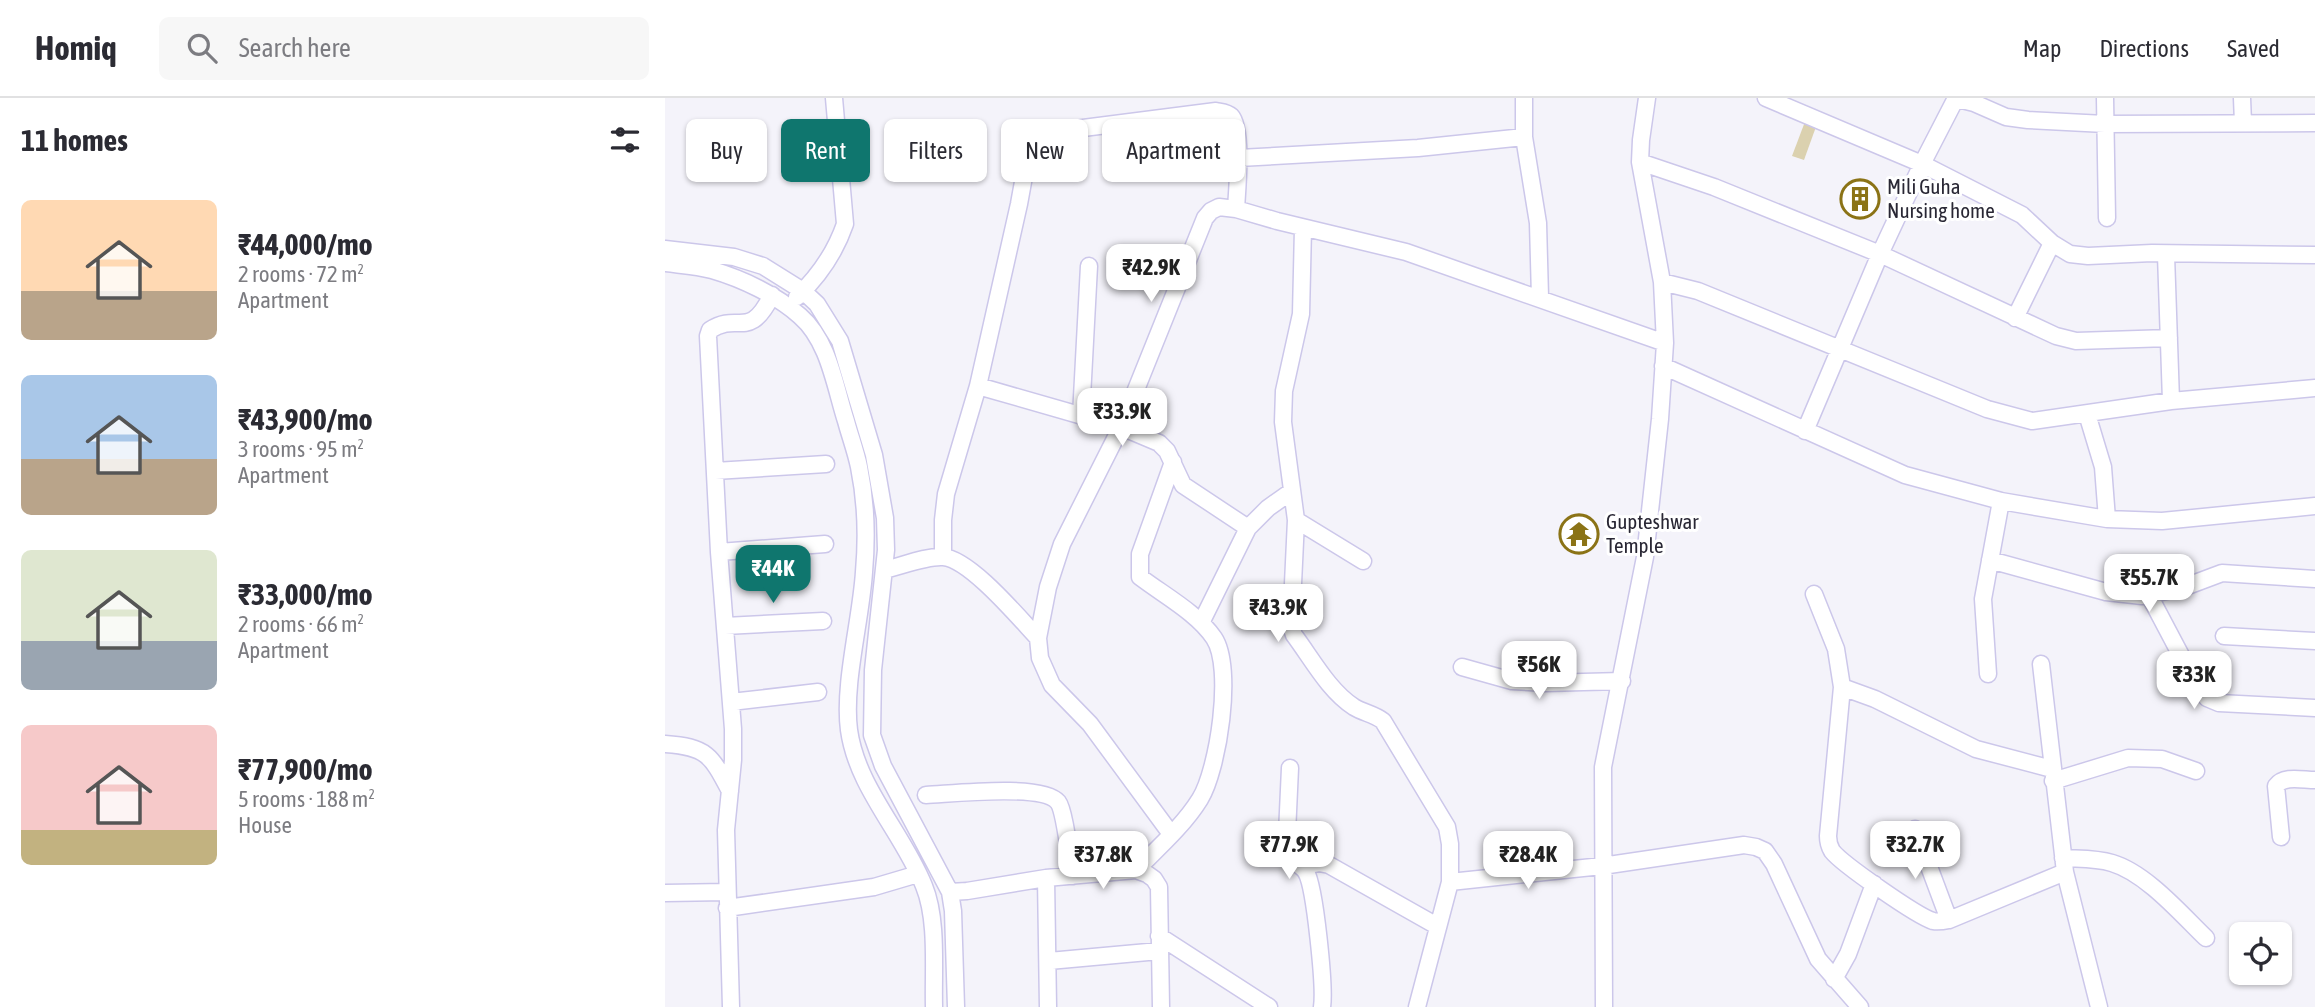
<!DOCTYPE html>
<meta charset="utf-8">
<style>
body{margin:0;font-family:"Asap Condensed",sans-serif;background:#f7f7f7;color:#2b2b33;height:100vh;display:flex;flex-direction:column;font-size:26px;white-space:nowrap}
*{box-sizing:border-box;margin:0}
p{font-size:23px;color:#7c7c81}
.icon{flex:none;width:38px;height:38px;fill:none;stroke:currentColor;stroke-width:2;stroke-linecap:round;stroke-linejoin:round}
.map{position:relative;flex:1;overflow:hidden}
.side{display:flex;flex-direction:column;background:#fff;width:665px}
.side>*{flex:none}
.banner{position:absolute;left:21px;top:21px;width:665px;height:63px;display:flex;gap:14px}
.controls{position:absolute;left:1564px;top:824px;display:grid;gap:14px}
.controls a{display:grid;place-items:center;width:63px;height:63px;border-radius:10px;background:#fff;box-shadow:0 2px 5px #0004;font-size:35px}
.price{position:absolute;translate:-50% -60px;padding:0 16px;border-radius:14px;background:#fff;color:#222;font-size:23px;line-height:46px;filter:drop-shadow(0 2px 4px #0008)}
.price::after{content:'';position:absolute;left:50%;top:42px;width:21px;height:16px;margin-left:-10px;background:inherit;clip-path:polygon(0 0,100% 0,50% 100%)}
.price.current{background:#0f766e;color:#fff}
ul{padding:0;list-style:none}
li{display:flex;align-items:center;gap:21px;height:175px;padding:0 21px}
li span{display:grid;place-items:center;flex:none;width:196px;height:140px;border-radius:10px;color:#555}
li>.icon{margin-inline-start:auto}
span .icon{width:84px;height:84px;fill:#fffc;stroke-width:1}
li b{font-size:30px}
h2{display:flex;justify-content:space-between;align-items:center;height:84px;padding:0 21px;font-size:30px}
.tag{padding:0 24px;border-radius:10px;background:#fff;box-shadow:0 2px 5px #0004;font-size:24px;line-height:63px}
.tag.current{background:#0f766e;color:#fff}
header{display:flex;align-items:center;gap:42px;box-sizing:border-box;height:98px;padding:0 35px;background:#fff;border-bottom:2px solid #e1e1e2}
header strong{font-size:33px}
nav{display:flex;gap:38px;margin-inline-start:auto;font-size:24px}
.search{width:490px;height:63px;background:#f7f7f7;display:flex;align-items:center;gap:18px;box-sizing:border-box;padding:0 24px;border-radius:10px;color:#7c7c81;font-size:26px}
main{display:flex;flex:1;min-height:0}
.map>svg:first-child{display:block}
.green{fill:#dbd1af}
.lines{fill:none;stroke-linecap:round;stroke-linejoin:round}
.minor-casing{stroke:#ccc7ea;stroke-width:19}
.minor{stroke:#fff;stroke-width:16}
.labels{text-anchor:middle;stroke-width:6;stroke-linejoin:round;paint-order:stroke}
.poi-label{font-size:21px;fill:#292734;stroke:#fff;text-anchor:start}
</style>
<header>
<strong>Homiq</strong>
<div class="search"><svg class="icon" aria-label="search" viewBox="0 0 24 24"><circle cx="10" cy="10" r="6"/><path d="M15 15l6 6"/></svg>Search here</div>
<nav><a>Map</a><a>Directions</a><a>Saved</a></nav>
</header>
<main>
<section class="side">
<h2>11 homes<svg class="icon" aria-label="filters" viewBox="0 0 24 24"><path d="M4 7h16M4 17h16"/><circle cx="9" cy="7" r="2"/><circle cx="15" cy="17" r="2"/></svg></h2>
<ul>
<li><span style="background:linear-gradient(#ffd9b3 65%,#b9a48a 0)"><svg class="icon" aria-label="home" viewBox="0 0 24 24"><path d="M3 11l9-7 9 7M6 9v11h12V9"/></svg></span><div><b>₹44,000/mo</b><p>2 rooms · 72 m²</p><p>Apartment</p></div></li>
<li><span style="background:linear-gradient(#a9c7e8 60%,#b9a48a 0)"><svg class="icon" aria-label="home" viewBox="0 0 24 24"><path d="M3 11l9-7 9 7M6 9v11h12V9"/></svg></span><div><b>₹43,900/mo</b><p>3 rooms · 95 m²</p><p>Apartment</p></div></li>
<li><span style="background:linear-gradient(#dfe7d0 65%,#9aa5b1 0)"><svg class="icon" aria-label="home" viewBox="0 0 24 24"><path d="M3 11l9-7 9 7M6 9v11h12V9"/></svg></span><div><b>₹33,000/mo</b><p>2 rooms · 66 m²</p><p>Apartment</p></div></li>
<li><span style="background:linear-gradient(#f6c9c9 75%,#c2b280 0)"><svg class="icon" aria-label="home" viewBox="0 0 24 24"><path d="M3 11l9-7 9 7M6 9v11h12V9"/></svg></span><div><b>₹77,900/mo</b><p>5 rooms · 188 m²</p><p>House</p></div></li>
</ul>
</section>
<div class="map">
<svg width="1650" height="909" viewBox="0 0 1650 909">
<rect width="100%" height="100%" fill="#f4f3fa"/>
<path class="green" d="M1141 21 1152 26 1139 62 1127 58Z"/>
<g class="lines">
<g class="minor-casing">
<path id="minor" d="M859 0V39L873 125 875 199
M1101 0 1257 66 1357 117 1387 145 1405 156 1423 158 1487 155 1650 157
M1440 0 1442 120
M1577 0 1578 25
M574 60 753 50 859 39
M975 64 1049 89 1215 156 1391 238 1411 243 1504 240
M638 130 636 216 619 293 618 324 631 422 626 528 629 537C647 561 664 593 689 609 699 615 709 616 718 623L782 729 785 746V784L752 909
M0 151 69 159 98 168 138 193 152 206 175 243 209 357 220 420 221 452 208 572 207 637 218 668 285 794 288 813 291 909
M1501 157 1506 303
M0 165C15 167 32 168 47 172 78 181 111 197 135 218 164 243 170 289 181 323 185 338 191 354 194 369 201 403 202 440 199 474 196 522 178 586 184 632 192 690 238 735 259 788 273 822 268 872 269 909
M997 184 1033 193 1322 311 1367 323 1506 303 1650 290
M132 199C154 178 170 155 180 126L169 0
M1350 220 1387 145
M998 268 1240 377 1336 403 1442 421 1497 423 1650 408
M313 288 456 329 494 345 502 353 518 387 583 430
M1422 316 1438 369 1442 421
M416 318 424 168
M1140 333 1215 156 1257 66 1289 4 1297 2 1309 5 1341 19 1363 22 1440 26 1650 25
M50 373 161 366
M631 422 698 463
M54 454 160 446
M278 459V422L281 396 313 288 354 106 364 51 371 41 379 35 551 13C556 14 562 14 566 18 578 30 572 94 571 111
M1325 462 1441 494 1477 498 1517 490 1557 475 1650 481
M219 472C237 468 260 458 278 459 305 461 354 520 373 540
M1149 496 1171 551 1177 589 1163 738C1163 744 1164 748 1167 753 1177 766 1252 818 1268 823 1273 824 1279 823 1284 822L1400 774
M1484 497 1531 586 1542 600 1554 605 1650 610
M536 525 583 430 603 410 627 393
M60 528 158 523
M1559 538 1650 543
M1376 566 1400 774 1434 909
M797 569 847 583 880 585 957 583
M1323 576 1318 501 1336 403
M1177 589 1210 601 1311 651 1387 671
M66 604 153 594
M0 646C42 649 46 657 65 693
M625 670 621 757C626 764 636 766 641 774 650 789 660 890 657 909
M1388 683 1463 660 1497 661 1531 673
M261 697C286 696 377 685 393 704 400 713 405 764 408 778
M1250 731 1284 822
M506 736 425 626 387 587 375 560 373 540 383 489 397 446 456 329 540 120 546 113 554 109 571 111 612 123 741 154 1000 245
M1616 739 1611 688C1619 677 1637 682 1650 682
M1398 760C1414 761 1431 760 1447 765 1481 775 1516 816 1541 840
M636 768 654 765 664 767 772 828
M471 772C493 750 519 727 535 701 553 672 569 570 549 540 532 515 500 498 475 479V456L508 364
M381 780 383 909
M785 784 937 768 1079 747 1091 749 1100 753 1109 766 1153 861 1195 909
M285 794 302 793 381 780 471 772 482 776 489 781 494 789 496 909
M0 795 61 794
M62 810 209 789 253 776
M494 838 604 909
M384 863 494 853
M1169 881 1183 856 1209 786
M66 909 61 732 68 662V631L54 454 43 238 45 232C75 213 83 244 107 197
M939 909 938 669 980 459 995 321 1000 245 997 184 975 64 976 42 982 0"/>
</g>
<use href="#minor" class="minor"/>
</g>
<defs>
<g id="building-ring" transform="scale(2.0125)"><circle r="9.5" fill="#fff" stroke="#8b7316" stroke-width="1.5"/><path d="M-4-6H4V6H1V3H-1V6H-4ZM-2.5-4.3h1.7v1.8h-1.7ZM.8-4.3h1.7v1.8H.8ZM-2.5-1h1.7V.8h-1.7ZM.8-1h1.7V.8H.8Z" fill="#8b7316"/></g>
<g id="temple-ring" transform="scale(2.0125)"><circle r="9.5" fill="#fff" stroke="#8b7316" stroke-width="1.5"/><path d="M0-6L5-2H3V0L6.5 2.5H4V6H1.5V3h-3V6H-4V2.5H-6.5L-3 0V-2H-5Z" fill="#8b7316"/></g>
</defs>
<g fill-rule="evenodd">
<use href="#building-ring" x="1195" y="101"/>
<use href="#temple-ring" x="914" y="436"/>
</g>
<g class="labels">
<g class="poi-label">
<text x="1222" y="96">Mili Guha<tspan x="1222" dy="24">Nursing home</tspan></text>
<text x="941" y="431">Gupteshwar<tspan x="941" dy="24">Temple</tspan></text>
</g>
</g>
</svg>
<div class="controls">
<a><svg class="icon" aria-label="locate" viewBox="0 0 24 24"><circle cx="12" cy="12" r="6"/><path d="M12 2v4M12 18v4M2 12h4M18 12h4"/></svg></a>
</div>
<b class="price" style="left:486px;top:206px">₹42.9K</b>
<b class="price" style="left:457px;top:350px">₹33.9K</b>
<b class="price current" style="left:108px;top:507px">₹44K</b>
<b class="price" style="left:1484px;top:516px">₹55.7K</b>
<b class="price" style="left:613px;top:546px">₹43.9K</b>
<b class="price" style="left:874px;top:603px">₹56K</b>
<b class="price" style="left:1529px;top:613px">₹33K</b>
<b class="price" style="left:624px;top:783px">₹77.9K</b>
<b class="price" style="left:1250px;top:783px">₹32.7K</b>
<b class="price" style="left:438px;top:793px">₹37.8K</b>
<b class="price" style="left:863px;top:793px">₹28.4K</b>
<div class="banner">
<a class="tag">Buy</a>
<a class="tag current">Rent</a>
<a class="tag">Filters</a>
<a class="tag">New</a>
<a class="tag">Apartment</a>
</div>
</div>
</main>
